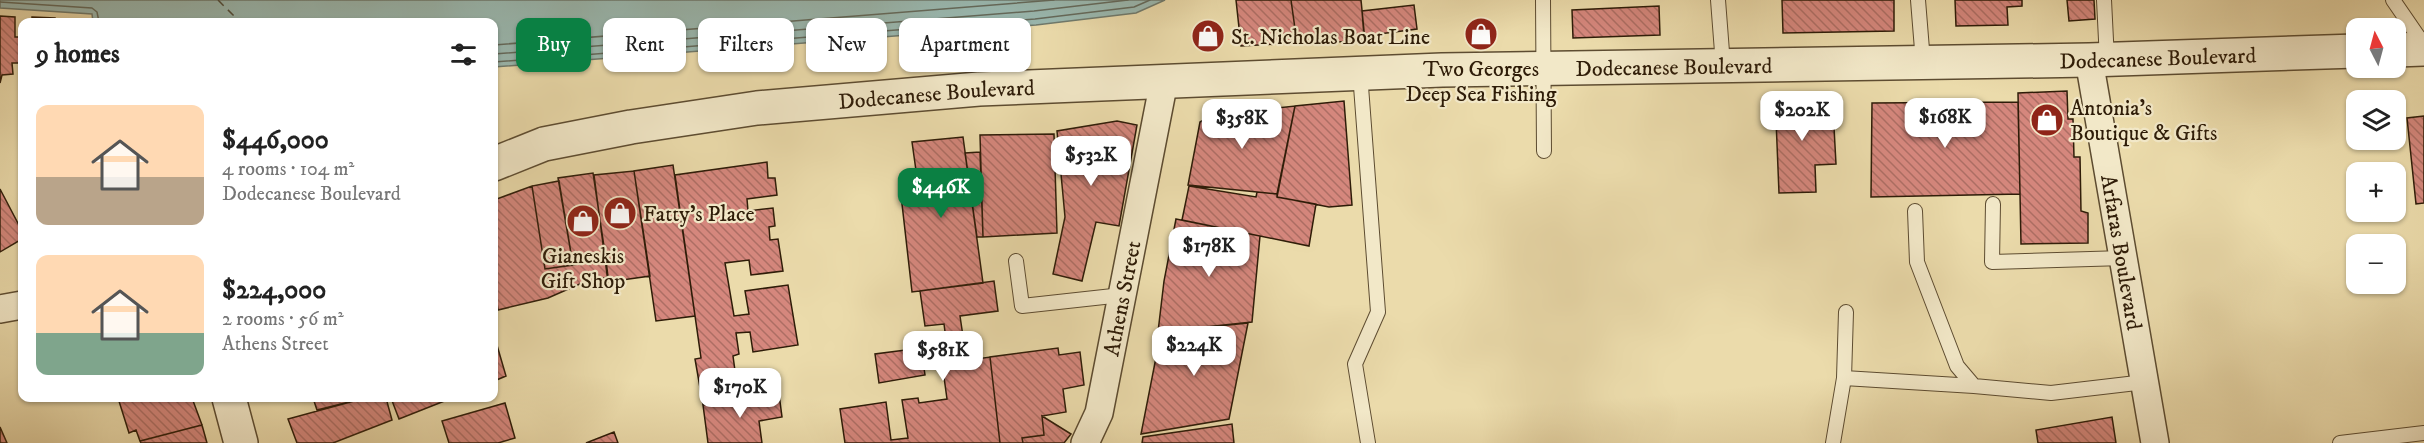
<!DOCTYPE html>
<meta charset="utf-8">
<style>
body{margin:0;font-family:"IM FELL DW Pica",serif;background:#f2f2f2;color:#222;height:100vh;display:flex;flex-direction:column;font-size:22px;white-space:nowrap}
*{box-sizing:border-box;margin:0}
p{font-size:20px;color:#767676}
.icon{flex:none;width:33px;height:33px;fill:none;stroke:currentColor;stroke-width:2;stroke-linecap:round;stroke-linejoin:round}
.map{position:relative;flex:1;overflow:hidden}
.side{position:absolute;left:18px;top:18px;width:480px;height:384px;display:flex;flex-direction:column;background:#fff;border-radius:12px;box-shadow:0 2px 4px #0004}
.side>*{flex:none}
.guide{position:absolute;left:516px;top:18px;width:570px;height:54px;display:flex;gap:12px}
.needle{width:39px;rotate:354deg}
.buttons{position:absolute;left:2346px;top:18px;display:grid;gap:12px}
.buttons a{display:grid;place-items:center;width:60px;height:60px;border-radius:12px;background:#fff;box-shadow:0 2px 4px #0004;font-size:30px}
.price{position:absolute;translate:-50% -51px;padding:0 14px;border-radius:12px;background:#fff;color:#222;font-size:20px;line-height:39px;filter:drop-shadow(0 2px 3px #0008)}
.price::after{content:'';position:absolute;left:50%;top:36px;width:18px;height:14px;margin-left:-9px;background:inherit;clip-path:polygon(0 0,100% 0,50% 100%)}
.price.on{background:#0b8043;color:#fff}
ul{padding:0;list-style:none}
li{display:flex;align-items:center;gap:18px;height:150px;padding:0 18px}
li span{display:grid;place-items:center;flex:none;width:168px;height:120px;border-radius:12px;color:#555}
li>.icon{margin-inline-start:auto}
span .icon{width:72px;height:72px;fill:#fffc;stroke-width:1}
li b{font-size:26px}
h2{display:flex;justify-content:space-between;align-items:center;height:72px;padding:0 18px;font-size:26px}
.pill{padding:0 21px;border-radius:12px;background:#fff;box-shadow:0 2px 4px #0004;font-size:21px;line-height:54px}
.pill.on{background:#0b8043;color:#fff}
.map>svg:first-child{display:block}
.water{fill:#9ab9b1;stroke:#6f7a6d;stroke-width:1.5}
.lines{fill:none;stroke-linecap:round;stroke-linejoin:round}
.shore{stroke:#646a5c;stroke-width:1.5}
.ferry{stroke:#4e4b3b;stroke-width:1.5;stroke-dasharray:8 6;stroke-linecap:butt}
.building{fill:url(#building-back-hatch);stroke:#2e1c08;stroke-width:1.5}
.service-casing{stroke:#5d4c31;stroke-width:16}
.minor-casing{stroke:#5d4c31;stroke-width:30}
.tertiary-casing{stroke:#5d4c31;stroke-width:36}
.service{stroke:#f2e8c8;stroke-width:14}
.minor{stroke:#f2e8c8;stroke-width:27}
.tertiary{stroke:#f2e8c8;stroke-width:33}
.labels{text-anchor:middle;stroke-width:4.5;stroke-linejoin:round;paint-order:stroke}
.poi-label{font-size:22px;fill:#2e1c08;stroke:#f2e8c8;text-anchor:start}
.street-label{font-size:22px;fill:#2e1c08;stroke:#f2e8c8}
</style>
<div class="map">
<svg width="2424" height="443" viewBox="0 0 2424 443">
<defs>
<pattern id="building-back-hatch" width="6" height="6" patternUnits="userSpaceOnUse" patternTransform="scale(1.5)"><rect width="6" height="6" fill="#d5877d"/><path d="M-1 5l2 2M0 0l6 6M5-1l2 2" fill="none" stroke="#ad6e64"/></pattern>
</defs>
<rect width="100%" height="100%" fill="#ebdbab"/>
<filter id="stains"><feTurbulence type="fractalNoise" baseFrequency=".00333" numOctaves="4"/><feColorMatrix values="0 0 0 0 .2 0 0 0 0 .09 0 0 0 0 .02 0 0 0 .5 -.17"/></filter>
<radialGradient id="worn" r=".72"><stop offset=".6" stop-color="#630" stop-opacity="0"/><stop offset="1" stop-color="#630" stop-opacity=".3"/></radialGradient>
<path class="water" d="M0 0H1165L1136 13 1036 25 494 67V22H93L92 14 0 8Z"/>
<g class="lines">
<path class="shore" d="M0 2 92 8 97 12 99 22
M494 45 1054 0
M494 54 1034 11 1128 0
M494 62 1035 19 1134 7 1150 0"/>
<path class="ferry" d="M218 0 240 22"/>
</g>
<path class="building" d="M1236 0H1291L1297 43 1241 46Z
M1291 0H1361L1365 41 1297 43Z
M1782 0H1894V31L1783 33Z
M1955 0H2022V6L2007 7 2008 25 1956 26Z
M2067 0H2094L2095 19 2069 21Z
M1414 5 1417 29 1364 36 1362 11Z
M1659 6 1660 35 1573 38 1572 10Z
M0 16 15 17V37H22V63H12L13 74 2 75 0 83Z
M32 17 55 18V22H32Z
M2067 91 2068 119H2073L2074 157H2080L2081 211 2088 213V243L2021 244 2018 93Z
M1814 93 1815 110 1833 109 1836 164 1815 165 1816 192 1779 193 1775 95Z
M1344 101 1352 205 1329 207 1277 197 1295 106Z
M2018 102 2020 194 1871 197 1872 103Z
M1295 106 1277 194 1188 185 1200 122 1212 115Z
M2424 116V203L2416 204 2407 118Z
M1117 121 1137 125 1119 226 1096 222 1082 281 1053 274 1065 217 1057 131Z
M1054 134 1057 233 983 237 980 135Z
M963 137 983 283 912 292 901 195 919 192 912 142Z
M980 152 983 237H977L965 153Z
M767 162 768 178H775L777 195 747 199 748 211 773 208 775 226 769 227 770 240 778 239 783 271 751 275 749 260 725 263 734 316 749 314 745 291 788 285 798 345 753 352 750 332 736 333 739 354 733 356 736 378 776 372 779 394 703 405 695 359 701 358 675 175Z
M673 165 695 316 656 321 634 171Z
M634 171 650 276 608 282 594 175Z
M593 173 606 260 573 265 558 178Z
M559 181 573 265 545 269 532 186Z
M532 186 545 269 606 260 608 277 582 283 548 298 498 310 494 280V200Z
M1189 186 1256 197 1257 192 1277 194V197L1316 204 1309 246 1182 220Z
M0 189 22 231V239L0 252Z
M1176 219 1260 236 1252 322 1158 332 1164 281Z
M994 281 998 311 960 316 964 343 975 341 977 359 990 357 1000 443H845L840 409 886 402 891 440 908 438 902 400 918 398 919 403 947 399 940 348 947 347 944 324 925 326 920 291Z
M1248 323 1229 419 1141 434 1161 332Z
M494 335 506 376 494 381Z
M921 348 925 375 879 383 875 354Z
M1058 348 1059 355 1080 352 1084 385 1063 389 1066 412 1042 416 1044 435 1022 438 1023 443H1000L990 357Z
M779 394 782 417 759 421 762 443H708L703 405Z
M118 398H192L202 425 140 441 136 430 129 433Z
M313 398H365L317 410Z
M365 398H386L392 420 333 443H297L288 419Z
M391 398H452L399 419Z
M505 403 515 438 498 443H449L442 421Z
M1042 416 1071 434 1064 443H1023L1022 438 1044 435Z
M2112 417 2116 443H2038L2036 430Z
M1232 424 1234 443H1142L1143 437Z
M202 425 207 443H141L140 441Z
M0 427 7 443H0Z
M614 432 618 443H586Z"/>
<g class="lines">
<g class="service-casing">
<path id="service" d="M1543 0 1544 151
M1718 0 1723 65
M1918 0 1923 62
M2104 0 2107 60
M2393 0 2424 45
M1360 73 1378 312 1355 364 1368 443
M1993 204 1992 262 2124 258
M1915 211 1917 262 1957 366 1974 386 2051 393 2145 382
M1016 261 1022 306 1122 295
M1846 312 1844 378 1974 386
M1833 443 1844 378
M2340 443 2424 433"/>
</g>
<g class="minor-casing">
<g id="minor">
<path id="s1" d="M2089 60 2155 443"/>
<path d="M0 309 22 305"/>
<path id="s2" d="M1085 443 1099 413 1164 81"/>
</g>
</g>
<g class="tertiary-casing">
<g id="tertiary">
<path d="M2396 50 2424 49"/>
<path id="s3" d="M494 164 544 144 631 127 757 108 979 89 1442 70 2089 60 2356 51"/>
<path d="M229 398 241 443"/>
</g>
</g>
<use href="#service" class="service"/>
<use href="#minor" class="minor"/>
<use href="#tertiary" class="tertiary"/>
</g>
<defs>
<g id="shop-disc" transform="scale(1.725)"><circle r="9.5" fill="#8f2418" stroke="#f2e8c8"/><path d="M-5-2.5h2.3a2.7 3.5 0 0 1 5.4 0H5L5.5 6h-11ZM-1.5-2.5h3a1.5 2.3 0 0 0-3 0Z" fill="#fff"/></g>
</defs>
<g fill-rule="evenodd">
<use href="#shop-disc" x="1481" y="34"/>
<use href="#shop-disc" x="1208" y="36"/>
<use href="#shop-disc" x="2047" y="120"/>
<use href="#shop-disc" x="620" y="213"/>
<use href="#shop-disc" x="583" y="221"/>
</g>
<g class="labels">
<g class="poi-label">
<text x="1231" y="44">St. Nicholas Boat Line</text>
<text x="1481" y="76" text-anchor="middle">Two Georges<tspan x="1481" dy="25">Deep Sea Fishing</tspan></text>
<text x="2070" y="115">Antonia's<tspan x="2070" dy="25">Boutique &amp; Gifts</tspan></text>
<text x="643" y="221">Fatty's Place</text>
<text x="583" y="263" text-anchor="middle">Gianeskis<tspan x="583" dy="25">Gift Shop</tspan></text>
</g>
<g class="street-label">
<text dy="8" stroke="none"><textPath href="#s3" startOffset="1672">Dodecanese Boulevard</textPath></text>
<text dy="8" stroke="none"><textPath href="#s3" startOffset="1188">Dodecanese Boulevard</textPath></text>
<text dy="8" stroke="none"><textPath href="#s3" startOffset="450">Dodecanese Boulevard</textPath></text>
<text dy="8" stroke="none"><textPath href="#s1" startOffset="195">Arfaras Boulevard</textPath></text>
<text dy="8" stroke="none"><textPath href="#s2" startOffset="150">Athens Street</textPath></text>
</g>
</g>
<rect width="100%" height="100%" filter="url(#stains)"/>
<rect width="100%" height="100%" fill="url(#worn)"/>
</svg>
<div class="buttons">
<a><svg class="needle" viewBox="-14 -14 28 28"><path d="M0-13l5 13h-10z" fill="#e53935"/><path d="M0 13l5-13h-10z" fill="#767676"/></svg></a>
<a><svg class="icon" aria-label="layers" viewBox="0 0 24 24"><path d="M12 4l9 5-9 5-9-5zM3 14l9 5 9-5"/></svg></a>
<a>+</a>
<a>−</a>
</div>
<b class="price" style="left:1802px;top:142px">$202K</b>
<b class="price" style="left:1945px;top:149px">$168K</b>
<b class="price" style="left:1242px;top:150px">$358K</b>
<b class="price" style="left:1091px;top:187px">$532K</b>
<b class="price on" style="left:941px;top:219px">$446K</b>
<b class="price" style="left:1209px;top:278px">$178K</b>
<b class="price" style="left:1194px;top:377px">$224K</b>
<b class="price" style="left:943px;top:382px">$581K</b>
<b class="price" style="left:740px;top:419px">$170K</b>
<div class="guide">
<a class="pill on">Buy</a>
<a class="pill">Rent</a>
<a class="pill">Filters</a>
<a class="pill">New</a>
<a class="pill">Apartment</a>
</div>
<section class="side">
<h2>9 homes<svg class="icon" aria-label="filters" viewBox="0 0 24 24"><path d="M4 7h16M4 17h16"/><circle cx="9" cy="7" r="2"/><circle cx="15" cy="17" r="2"/></svg></h2>
<ul>
<li><span style="background:linear-gradient(#ffd9b3 60%,#b9a48a 0)"><svg class="icon" aria-label="home" viewBox="0 0 24 24"><path d="M3 11l9-7 9 7M6 9v11h12V9"/></svg></span><div><b>$446,000</b><p>4 rooms · 104 m²</p><p>Dodecanese Boulevard</p></div></li>
<li><span style="background:linear-gradient(#ffd9b3 65%,#7fa58c 0)"><svg class="icon" aria-label="home" viewBox="0 0 24 24"><path d="M3 11l9-7 9 7M6 9v11h12V9"/></svg></span><div><b>$224,000</b><p>2 rooms · 56 m²</p><p>Athens Street</p></div></li>
</ul>
</section>
</div>
